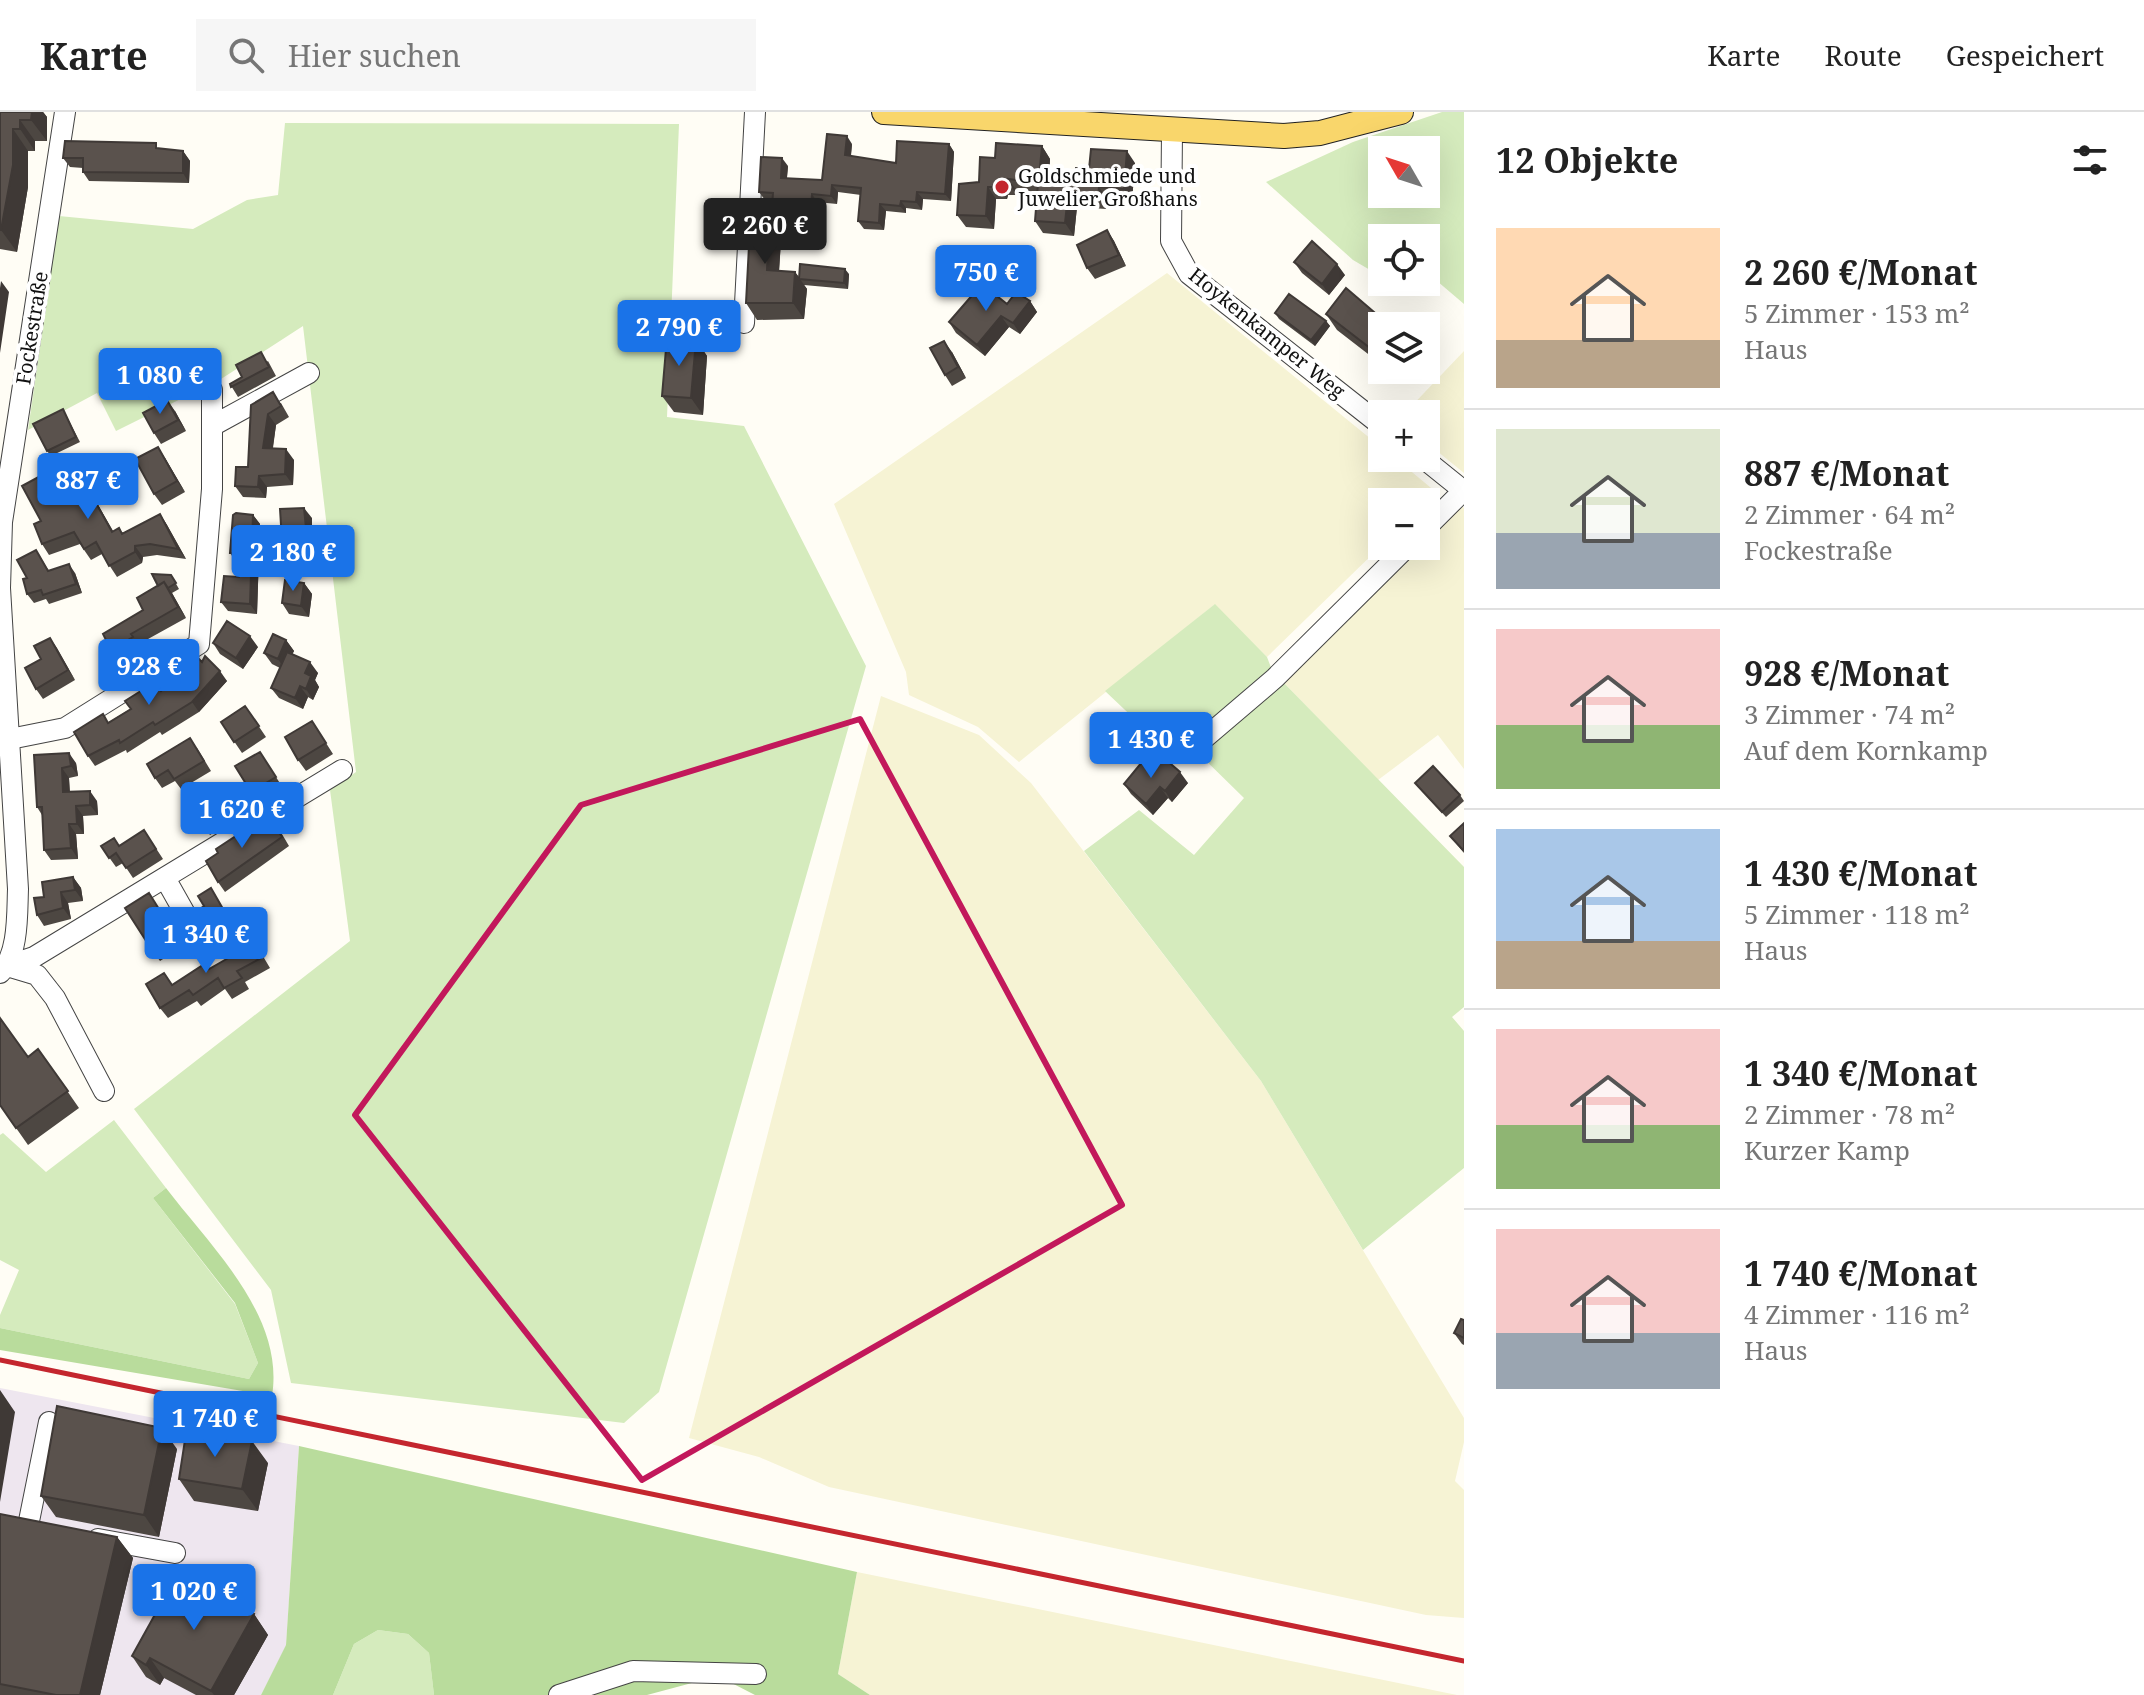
<!DOCTYPE html>
<html lang="de">
<meta charset="utf-8">
<style>
body{margin:0;font-family:"Noto Serif",serif;background:#f6f6f6;color:#222;height:100vh;display:flex;flex-direction:column;font-size:30px;white-space:nowrap}
*{box-sizing:border-box;margin:0}
p{font-size:26px;color:#767676}
.icon{flex:none;width:44px;height:44px;fill:none;stroke:currentColor;stroke-width:2;stroke-linecap:round;stroke-linejoin:round}
.map{position:relative;flex:1;overflow:hidden}
.panel{display:flex;flex-direction:column;background:#fff;width:680px}
.panel>*{flex:none}
.needle{width:52px;rotate:309deg}
.tools{position:absolute;left:1368px;top:24px;display:grid;gap:16px}
.tools a{display:grid;place-items:center;width:72px;height:72px;border-radius:0px;background:#fff;box-shadow:0 8px 32px #0002;font-size:40px}
.price{position:absolute;translate:-50% -68px;padding:0 18px;border-radius:8px;background:#1a73e8;color:#fff;font-size:26px;line-height:52px;filter:drop-shadow(0 2px 4px #0008)}
.price::after{content:'';position:absolute;left:50%;top:48px;width:24px;height:18px;margin-left:-12px;background:inherit;clip-path:polygon(0 0,100% 0,50% 100%)}
.price.current{background:#222;color:#fff}
ul{padding:0;list-style:none}
li{display:flex;align-items:center;gap:24px;height:200px;padding:0 32px}
li+li{border-top:2px solid #e0e0e0}
li span{display:grid;place-items:center;flex:none;width:224px;height:160px;border-radius:0px;color:#555}
li>.icon{margin-inline-start:auto}
span .icon{width:96px;height:96px;fill:#fffc;stroke-width:1}
li b{font-size:34px}
h2{display:flex;justify-content:space-between;align-items:center;height:96px;padding:0 32px;font-size:34px}
header{display:flex;align-items:center;gap:48px;box-sizing:border-box;height:112px;padding:0 40px;background:#fff;border-bottom:2px solid #e0e0e0}
header strong{font-size:38px}
nav{display:flex;gap:44px;margin-inline-start:auto;font-size:28px}
.search{width:560px;height:72px;background:#f6f6f6;display:flex;align-items:center;gap:20px;box-sizing:border-box;padding:0 28px;border-radius:0px;color:#767676;font-size:30px}
main{display:flex;flex:1;min-height:0}
.map>svg:first-child{display:block}
.industrial{fill:#eee6ef}
.farmland{fill:#f6f3d4}
.green{fill:#d5ebbd;fill-rule:evenodd}
.forest{fill:#b9dc9c}
.lines{fill:none;stroke-linecap:round;stroke-linejoin:round}
.minor-casing{stroke:#444;stroke-width:22}
.major-casing{stroke:#222;stroke-width:26}
.minor{stroke:#fff;stroke-width:20}
.major{stroke:#f9d66b;stroke-width:24}
.rail{stroke:#c4262e;stroke-width:5}
.wall{fill:#4d4742}
.shaded-wall{fill:#3f3936}
.building{fill:#5a524d;stroke:#3f3936;stroke-width:2}
.marked{fill:none;stroke:#c2185b;stroke-width:6;stroke-linejoin:round}
.poi-dot{fill:#c4262e;stroke:#fff;stroke-width:3}
.labels{text-anchor:middle;stroke-width:8;stroke-linejoin:round;paint-order:stroke}
.poi-label{font-size:20px;fill:#111;stroke:#fff;text-anchor:start}
.street-label{font-size:20px;fill:#111;stroke:#fff}
</style>
<header>
<strong>Karte</strong>
<div class="search"><svg class="icon" aria-label="search" viewBox="0 0 24 24"><circle cx="10" cy="10" r="6"/><path d="M15 15l6 6"/></svg>Hier suchen</div>
<nav><a>Karte</a><a>Route</a><a>Gespeichert</a></nav>
</header>
<main>
<div class="map">
<svg width="1464" height="1583" viewBox="0 0 1464 1583">
<rect width="100%" height="100%" fill="#fffdf5"/>
<path class="industrial" d="M0 1276 299 1334 286 1534 261 1583H0Z"/>
<path class="farmland" d="M1167 161 1382 336V346H1395L1436 380 1426 390H1382V433L1267 545 1214 493 1019 650 978 615 909 583 906 560 834 392Z
M1464 239V361L1426 330V302H1404Z
M1460 393 1464 396V657L1438 623 1378 668 1282 569 1418 434H1426V426Z
M881 584 979 623 1031 671 1261 969 1464 1306V1330L1455 1369 1464 1378V1506L1426 1503 829 1375 759 1345 689 1326Z
M857 1460 1457 1583H870L838 1562Z"/>
<path class="green" d="M1442 0H1464V192L1430 163 1426 166V126H1382V165L1353 148 1266 70 1353 30ZM1382 38H1426V82H1382Z
M285 11 679 12 667 305 744 314 866 554 659 1280 624 1311 291 1271 271 1178 134 997 350 829 330 678 356 660 303 214 221 267 116 319 97 281 28 318 59 104 193 117 247 88 278 83Z
M1215 492 1267 545 1273 561 1189 632 1162 633 1105 579Z
M1282 569 1464 755V895L1452 905 1464 919V1056L1363 1138 1261 969 1084 739 1139 698 1194 743 1244 686 1195 638Z
M114 1008 166 1076 153 1086 235 1192 258 1251 249 1267 0 1216V1203L19 1158 0 1148V1023L3 1021 46 1060Z
M378 1518 408 1522 429 1541 434 1583H333L354 1532Z"/>
<path class="forest" d="M166 1076C211 1135 285 1204 272 1284L0 1238V1216L249 1267 258 1251 235 1191 153 1086Z
M299 1334 857 1460 838 1562 870 1583H755L718 1564 647 1583H434L429 1541 408 1522 378 1518 354 1532 333 1583H261L286 1533Z"/>
<g class="lines">
<g class="minor-casing">
<path id="minor" d="M1172 19 1171 129 1189 162 1382 314
M744 211 755 0
M212 314 309 261
M1423 346 1464 379
M1426 416 1464 378
M10 627 65 616 199 532 212 377V278
M1200 630 1275 566 1408 434
M165 766 205 837
M7 854 34 845 342 658
M7 854 37 863 55 886 104 979
M0 861C19 842 17 802 18 777L0 476 2 410 65 0
M28 1414 49 1310
M98 1427 175 1441
M559 1583 633 1559 756 1562"/>
</g>
<g class="major-casing">
<path id="major" d="M884 0 1284 24 1320 21 1401 0"/>
</g>
<use href="#minor" class="minor"/>
<use href="#major" class="major"/>
<path class="rail" d="M0 1248 1464 1549"/>
</g>
<path class="wall" d="M0 0H43L47 5V29H35V39H28V75L17 140 0 137Z
M852 32 851 44 896 51 949 32 954 40 951 89 923 87 922 98 906 96V101L886 99 884 118 864 117 858 109 861 83 838 80 837 92 817 90 816 105 777 102 772 94V88H765L759 80 788 54 787 66 822 68Z
M1042 34 1050 47 1049 67 1075 70 1089 57 1135 51 1132 89 1107 87 1106 97 1077 95 1074 124 1043 121 1035 109 1037 82 1017 79V83H1008L1007 87H996L994 117 966 115 957 103 995 46Z
M160 37 183 39 190 49 189 71 89 69 83 60V56L70 55 63 46Z
M770 97 782 113 779 159 795 160 799 165 849 162 848 177 804 173 807 177 804 207 757 208 746 191Z
M1107 118 1114 129 1126 154 1095 167 1087 156Z
M1294 150 1345 163 1329 183 1302 161Z
M1030 189 1037 200 1020 222 1009 215 985 244 956 221 949 210 1007 192Z
M1275 201 1326 209 1330 214 1315 234 1279 207Z
M1326 202 1388 212 1390 214H1382L1381 252 1337 218Z
M696 228 707 244 703 303 674 300 662 284Z
M952 240 966 266 952 274 945 263Z
M268 249 276 264 238 285 230 272Z
M281 291 289 305 276 313 273 336 294 348 293 373 267 375 266 386 243 385 235 374 248 355 251 293Z
M63 297 80 330 51 344 47 339Z
M175 299 186 319 161 332 154 321Z
M165 346 185 380 162 393 154 382Z
M56 361 69 383 93 384 113 420 119 416 123 422 160 402 167 413 186 447 157 443 143 445 142 451 117 465 102 442 91 448 80 432 49 443 42 432 41 409 47 366Z
M253 403 260 412 257 502 228 499 221 490 239 465 240 451H237L230 441Z
M312 406V417L318 425 319 438 289 440 282 429Z
M36 438 49 459 75 461 82 481 49 492 46 487 34 491 27 482V466Z
M171 463 179 477 172 481 186 506 139 532 141 536 119 549 111 538 143 498 158 474Z
M304 471 312 482 309 505 289 502 282 491Z
M50 526 75 568 43 587 36 577Z
M286 528 294 539 292 542 318 561 315 568 319 575 313 588 308 585 303 597 279 586 271 576 280 556 272 552 264 541Z
M213 531 258 535 243 557 220 542Z
M202 550 227 569 199 600 162 623 160 620 127 641 126 638 95 654 88 644 109 610 161 578Z
M245 594 266 625 242 641 221 610Z
M312 609 333 642 306 659 298 648Z
M197 636 211 659 181 677 175 669 162 676 155 666Z
M34 643 76 651 78 664 69 666 70 680 97 689 98 703 83 704 84 722H76L78 747 51 748 44 738 42 703 37 695Z
M267 651 283 676 259 691 251 680Z
M1152 659 1188 671 1172 690 1168 686 1153 703 1131 682 1124 672Z
M1415 671 1460 683 1464 689 1446 705Z
M219 683 234 708 210 723 202 712Z
M1464 711V741L1450 724Z
M279 717 289 734 225 780 218 770V741Z
M144 718 163 747 133 766 123 751 116 755 101 734H119Z
M73 765 81 776 83 789 68 791 71 807 44 814 37 803 44 785Z
M149 781 183 834 160 849 152 838Z
M217 786 233 814 213 825 207 816Z
M252 826 270 856 245 870 249 877 232 887 225 877 201 894 197 889 168 906 160 896 173 873 209 857 230 845Z
M38 937 79 996 28 1033 0 993 28 945Z
M1464 1208V1233L1462 1232 1454 1221Z
M177 1337 159 1425 56 1405 41 1384Z
M268 1351 258 1399 194 1389 179 1367Z
M0 1402 117 1425 133 1446 100 1583H0Z
M254 1502 268 1523 234 1583H196L164 1566 160 1573 146 1565 132 1544Z"/>
<path class="shaded-wall" d="M32 0H43L47 5V29L31 8Z
M20 8 35 29V39L20 17Z
M13 17 28 39V75L17 140 1 118Z
M847 24 852 32 850 51 845 43Z
M949 32 954 40 951 89 945 82Z
M1042 34 1050 47 1048 79 1039 66Z
M183 39 190 49 189 71 183 61Z
M1127 39 1135 51 1132 89 1124 77Z
M782 46 788 54 786 74 781 66Z
M1008 67 1017 79V83L1008 71Z
M1000 71 1008 83 1007 87 998 75Z
M832 73 838 80 837 92 831 84Z
M988 75 996 87 994 117 986 104Z
M1099 75 1107 87 1106 97 1098 85Z
M917 80 923 87 922 98 916 90Z
M812 82 817 90 816 105 811 97Z
M1068 83 1077 95 1074 124 1065 111Z
M901 89 906 96V101L900 94Z
M880 92 886 99 884 118 879 111Z
M770 97 782 113 778 175 767 158Z
M1107 118 1114 129 1126 154 1119 143Z
M1337 152 1345 163 1329 183 1322 172Z
M845 157 849 162 848 177 844 171Z
M795 160 807 177 804 207 793 191Z
M1 169 9 180 0 241V176Z
M1030 189 1037 200 1020 222 1013 211Z
M1001 204 1009 215 985 244 977 233Z
M1326 209 1330 214 1315 234 1311 228Z
M1382 219V251L1381 252 1370 236Z
M696 228 707 244 703 303 691 286Z
M944 229 952 240 966 266 958 255Z
M167 288 175 299 186 319 178 308Z
M268 302 276 313 271 347 263 336Z
M158 335 165 346 185 380 177 369Z
M286 337 294 348 293 373 285 362Z
M259 364 267 375 266 386 258 375Z
M86 373 93 384 120 431 112 420Z
M304 396 312 406V417L318 425 319 438 306 416Z
M160 402 167 413 186 447 178 437Z
M253 403 260 412 257 502 250 492Z
M135 434 143 445 142 451 135 440Z
M69 452 75 461 82 481 76 472Z
M164 470 172 481 186 506 178 495Z
M304 471 312 482 309 505 301 494Z
M250 524 258 535 243 557 236 546Z
M50 526 57 536 75 568 68 558Z
M286 528 294 539 285 558 278 547Z
M310 550 318 561 315 568 319 575 313 588 306 577 305 561Z
M220 559 227 569 199 600 192 590Z
M300 574 308 585 303 597 295 586Z
M69 641 76 651 78 664 71 654Z
M62 656 69 666 70 690 63 680Z
M1180 660 1188 671 1172 690 1165 679Z
M1160 675 1168 686 1153 703 1146 692Z
M90 679 97 689 98 703 90 693Z
M76 694 83 704 84 722 77 712Z
M69 712 76 722 78 747 71 736Z
M73 765 81 776 83 789 75 778Z
M61 780 68 791 71 807 63 796Z
M0 1278 15 1300 0 1390Z
M162 1316 177 1337 159 1425 144 1403Z
M252 1329 268 1351 258 1399 242 1377Z
M117 1425 133 1446 100 1583H80Z
M254 1502 268 1523 234 1583H214L211 1579Z
M150 1546 164 1566 160 1573 146 1553Z"/>
<path class="building" d="M0 0H32L31 8H20V17H13V53L1 118H0Z
M827 22 847 24 845 43 896 51 897 29 949 32 945 82 917 80 916 90 901 89 900 94 880 92 879 111 858 109 861 76 832 73 831 84 812 82 811 97 772 94 773 81 759 80 761 45 782 46 781 66 822 68Z
M65 29 156 31V36L183 39V61L83 60V46H63Z
M996 31 1042 34 1039 66 1075 70 1076 56 1089 57 1091 37 1127 39 1124 77 1099 75 1098 85 1068 83 1065 111 1035 109 1038 71 1008 67V71H1000L998 75H988L986 104 957 103 959 72 979 70 980 45 995 46Z
M751 96 770 97 767 158 795 160 793 191H746Z
M1107 118 1119 143 1087 156 1077 133Z
M1312 129 1337 152 1322 172 1294 150Z
M800 152 845 157 844 171 799 167Z
M982 172 1007 192 1016 180 1030 189 1013 211 1001 204 977 233 949 210Z
M1346 176 1388 212 1386 214H1382V219L1370 236 1326 202Z
M1289 182 1326 209 1311 228 1275 201Z
M667 225 696 228 691 286 662 284Z
M944 229 958 255 945 263 930 236Z
M261 240 269 255 231 275 230 272 242 265 236 253Z
M273 280 281 294 268 302 263 336 286 337 285 362 259 364 258 375 235 374 236 355H248L251 293Z
M167 288 178 308 154 321 143 301Z
M63 297 76 325 47 339 33 312Z
M158 335 177 369 154 382 135 347Z
M56 361 68 383 86 373 112 420 119 416 122 422 160 402 178 437 150 432 135 434V440L109 454 96 430 84 437 74 420 42 432 34 412 41 409 22 374 44 362 47 366Z
M304 396 306 416 311 415 312 428 282 429 280 397Z
M236 401 253 403 250 492 221 490 224 464 239 465 241 441H230L233 403Z
M36 438 48 459 69 452 76 472 43 483 41 478 27 482 23 467 27 466 17 448Z
M152 462 171 463 176 471 168 476 164 470 158 474Z
M285 468 304 471 301 494 282 491Z
M164 470 178 495 131 522 133 525 111 538 103 522 143 498 137 486Z
M227 509 250 524 236 546 213 531Z
M273 522 286 528 278 547 264 541Z
M50 526 68 558 36 577 25 556 41 547 34 534Z
M287 540 310 550 305 561 311 564 306 577 300 574 295 586 271 576Z
M205 544 220 559 192 590 155 613 153 610 120 631 119 628 88 644 74 620 103 602 108 611 131 597 125 589 155 570 161 579 197 545 202 550Z
M245 594 259 614 234 630 221 610Z
M312 609 326 631 298 648 285 625Z
M190 626 204 649 174 667 168 658 155 666 147 652Z
M260 640 276 665 251 680 235 654Z
M69 641 71 654 62 656 63 680 90 679V693L76 694 77 712H69L71 736 44 738 42 695H37L34 643Z
M1164 646 1180 660 1165 679 1160 675 1146 692 1124 672 1142 650 1152 659Z
M1433 654 1460 683 1442 700 1415 671Z
M211 672 226 697 202 712 187 687Z
M272 708 282 725 218 770 206 749 218 741 216 737 236 724 238 727Z
M1464 711V737L1463 738 1450 724Z
M144 718 156 737 126 756 116 741 109 746 101 734 114 726 119 734Z
M73 765 75 778 61 780 63 796 37 803 34 786 44 785 42 770Z
M211 776 227 804 207 816 197 799 204 794 198 784Z
M149 781 175 823 152 838 125 796Z
M252 826 263 845 237 859 242 866 224 876 218 866 193 883 189 878 160 896 146 872 164 861 172 873 206 851 209 857 230 845 227 840Z
M0 906 28 945 38 937 68 979 16 1016 0 993Z
M1461 1207 1464 1208V1226L1454 1221Z
M57 1294 162 1316 144 1403 41 1384Z
M187 1315 252 1329 242 1377 179 1367Z
M0 1402 117 1425 80 1583H56L0 1572Z
M178 1461 254 1502 211 1579 150 1546 146 1553 132 1544Z"/>
<path class="marked" d="M860 607 1122 1093 642 1368 355 1003 581 693Z"/>
<circle class="poi-dot" cx="1002" cy="75" r="8"/>
<g class="labels">
<g class="poi-label">
<text x="1018" y="71">Goldschmiede und<tspan x="1018" dy="23">Juwelier Großhans</tspan></text>
</g>
<g class="street-label">
<text transform="translate(32 216) rotate(-81)" y="7">Fockestraße</text>
<text transform="translate(1267 221) rotate(39)" y="7">Hoykenkamper Weg</text>
</g>
</g>
</svg>
<div class="tools">
<a><svg class="needle" viewBox="-14 -14 28 28"><path d="M0-13l5 13h-10z" fill="#e53935"/><path d="M0 13l5-13h-10z" fill="#767676"/></svg></a>
<a><svg class="icon" aria-label="locate" viewBox="0 0 24 24"><circle cx="12" cy="12" r="6"/><path d="M12 2v4M12 18v4M2 12h4M18 12h4"/></svg></a>
<a><svg class="icon" aria-label="layers" viewBox="0 0 24 24"><path d="M12 4l9 5-9 5-9-5zM3 14l9 5 9-5"/></svg></a>
<a>+</a>
<a>−</a>
</div>
<b class="price current" style="left:765px;top:154px">2 260 €</b>
<b class="price" style="left:986px;top:201px">750 €</b>
<b class="price" style="left:679px;top:256px">2 790 €</b>
<b class="price" style="left:160px;top:304px">1 080 €</b>
<b class="price" style="left:88px;top:409px">887 €</b>
<b class="price" style="left:293px;top:481px">2 180 €</b>
<b class="price" style="left:149px;top:595px">928 €</b>
<b class="price" style="left:1151px;top:668px">1 430 €</b>
<b class="price" style="left:242px;top:738px">1 620 €</b>
<b class="price" style="left:206px;top:863px">1 340 €</b>
<b class="price" style="left:215px;top:1347px">1 740 €</b>
<b class="price" style="left:194px;top:1520px">1 020 €</b>
</div>
<section class="panel">
<h2>12 Objekte<svg class="icon" aria-label="filters" viewBox="0 0 24 24"><path d="M4 7h16M4 17h16"/><circle cx="9" cy="7" r="2"/><circle cx="15" cy="17" r="2"/></svg></h2>
<ul>
<li><span style="background:linear-gradient(#ffd9b3 70%,#b9a48a 0)"><svg class="icon" aria-label="home" viewBox="0 0 24 24"><path d="M3 11l9-7 9 7M6 9v11h12V9"/></svg></span><div><b>2 260 €/Monat</b><p>5 Zimmer · 153 m²</p><p>Haus</p></div></li>
<li><span style="background:linear-gradient(#dfe7d0 65%,#9aa5b1 0)"><svg class="icon" aria-label="home" viewBox="0 0 24 24"><path d="M3 11l9-7 9 7M6 9v11h12V9"/></svg></span><div><b>887 €/Monat</b><p>2 Zimmer · 64 m²</p><p>Fockestraße</p></div></li>
<li><span style="background:linear-gradient(#f6c9c9 60%,#8fb573 0)"><svg class="icon" aria-label="home" viewBox="0 0 24 24"><path d="M3 11l9-7 9 7M6 9v11h12V9"/></svg></span><div><b>928 €/Monat</b><p>3 Zimmer · 74 m²</p><p>Auf dem Kornkamp</p></div></li>
<li><span style="background:linear-gradient(#a9c7e8 70%,#b9a48a 0)"><svg class="icon" aria-label="home" viewBox="0 0 24 24"><path d="M3 11l9-7 9 7M6 9v11h12V9"/></svg></span><div><b>1 430 €/Monat</b><p>5 Zimmer · 118 m²</p><p>Haus</p></div></li>
<li><span style="background:linear-gradient(#f6c9c9 60%,#8fb573 0)"><svg class="icon" aria-label="home" viewBox="0 0 24 24"><path d="M3 11l9-7 9 7M6 9v11h12V9"/></svg></span><div><b>1 340 €/Monat</b><p>2 Zimmer · 78 m²</p><p>Kurzer Kamp</p></div></li>
<li><span style="background:linear-gradient(#f6c9c9 65%,#9aa5b1 0)"><svg class="icon" aria-label="home" viewBox="0 0 24 24"><path d="M3 11l9-7 9 7M6 9v11h12V9"/></svg></span><div><b>1 740 €/Monat</b><p>4 Zimmer · 116 m²</p><p>Haus</p></div></li>
</ul>
</section>
</main>
